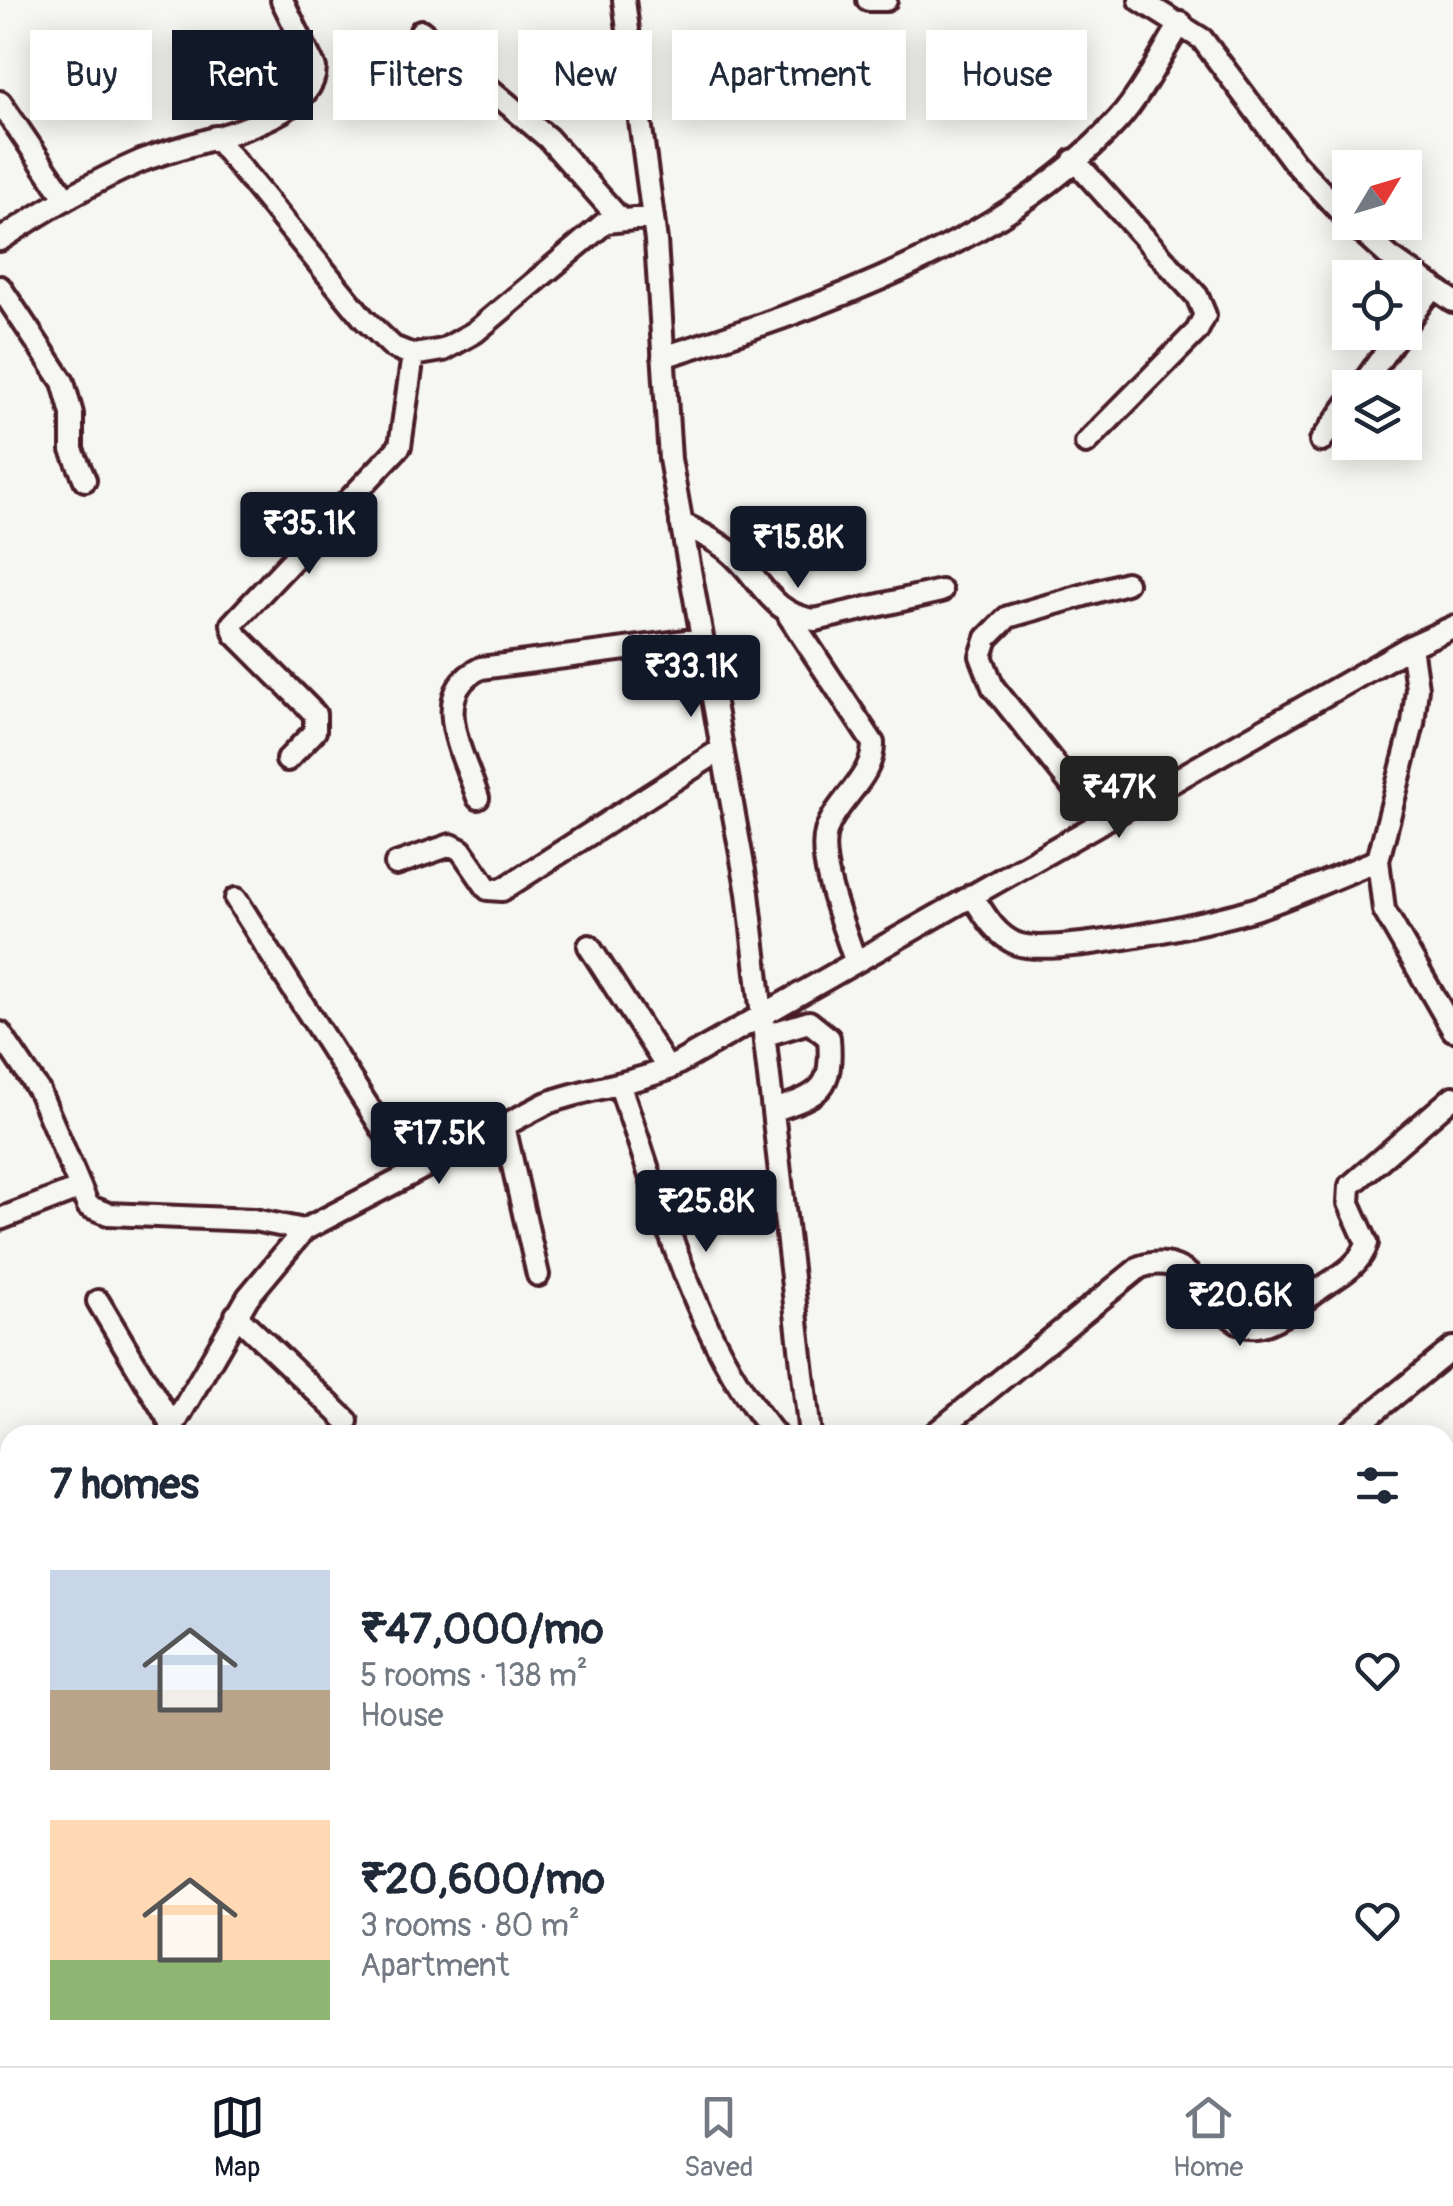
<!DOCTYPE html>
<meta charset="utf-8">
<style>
body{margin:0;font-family:Pangolin,sans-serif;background:#f2f2f3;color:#1f2937;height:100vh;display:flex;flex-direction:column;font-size:38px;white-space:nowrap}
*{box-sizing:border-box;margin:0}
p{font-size:32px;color:#747a83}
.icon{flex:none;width:55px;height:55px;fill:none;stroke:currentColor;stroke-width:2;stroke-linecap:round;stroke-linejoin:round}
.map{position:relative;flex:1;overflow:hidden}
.side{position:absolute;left:0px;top:1425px;width:1455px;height:642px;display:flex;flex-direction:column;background:#fff;border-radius:30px 30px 0 0;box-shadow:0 5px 25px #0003}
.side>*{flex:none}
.guide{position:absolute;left:30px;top:30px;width:1395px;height:90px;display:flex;gap:20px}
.needle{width:65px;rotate:52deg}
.buttons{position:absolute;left:1332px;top:150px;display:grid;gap:20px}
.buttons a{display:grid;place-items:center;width:90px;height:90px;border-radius:0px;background:#fff;box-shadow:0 5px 25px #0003;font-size:50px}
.price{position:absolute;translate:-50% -85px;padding:0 22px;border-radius:10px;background:#111827;color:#fff;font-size:32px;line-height:65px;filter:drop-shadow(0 2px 5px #0008)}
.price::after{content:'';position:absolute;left:50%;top:60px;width:30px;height:22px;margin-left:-15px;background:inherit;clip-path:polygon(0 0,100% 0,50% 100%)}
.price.on{background:#222;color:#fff}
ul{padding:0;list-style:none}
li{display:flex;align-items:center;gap:30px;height:250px;padding:0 50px}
li span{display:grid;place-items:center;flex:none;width:280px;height:200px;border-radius:0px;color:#555}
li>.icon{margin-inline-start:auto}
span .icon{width:120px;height:120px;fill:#fffc;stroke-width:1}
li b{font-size:42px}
h2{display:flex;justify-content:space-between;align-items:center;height:120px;padding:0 50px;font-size:42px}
.chip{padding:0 35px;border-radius:0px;background:#fff;box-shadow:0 5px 25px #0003;font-size:35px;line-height:90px}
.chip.on{background:#111827;color:#fff}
.menu{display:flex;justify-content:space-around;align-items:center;height:140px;border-top:2px solid #e0e1e3;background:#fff;font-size:28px;color:#747a83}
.menu a{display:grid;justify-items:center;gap:5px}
.menu .on{color:#111827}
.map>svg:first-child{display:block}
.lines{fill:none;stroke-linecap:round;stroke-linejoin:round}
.minor-casing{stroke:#4a1f2b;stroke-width:28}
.minor{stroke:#f6f6f2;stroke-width:20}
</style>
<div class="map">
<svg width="1453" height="2066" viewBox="0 0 1453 2066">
<rect width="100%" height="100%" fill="#f6f6f2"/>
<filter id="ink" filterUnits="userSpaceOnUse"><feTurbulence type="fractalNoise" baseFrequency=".01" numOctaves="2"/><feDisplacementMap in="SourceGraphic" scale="20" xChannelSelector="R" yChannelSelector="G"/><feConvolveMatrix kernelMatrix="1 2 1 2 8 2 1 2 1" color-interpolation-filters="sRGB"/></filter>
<g filter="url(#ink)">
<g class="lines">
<g class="minor-casing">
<path id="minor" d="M624 0 656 241 670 459 748 893 810 1435
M868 0H886
M1140 0 1202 39 1294 162 1350 222
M421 31 548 138 619 218
M0 102 64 196
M215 137 364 319 393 347 413 355 443 350 475 332 606 222 653 217
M1074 160 1197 296 1205 315 1197 331 1086 443
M1351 222 1390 257 1453 301
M0 240C46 209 90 183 141 161 183 142 314 125 315 68L282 0
M0 287 63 382 72 414V450L85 480
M1405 325 1433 286
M663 357C819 308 1006 244 1119 119 1143 92 1161 54 1181 23
M1360 388 1400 332
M1321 441 1350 401
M681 523C698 532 716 540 730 552 761 578 770 615 815 620L941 591
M789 616 873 743C874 778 836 800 826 832 817 864 845 928 855 961
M1411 646 1417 688 1413 724 1378 860 1384 910 1453 1030
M287 760 315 731V714L235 634 232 624 400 446 413 355
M478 798C464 755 427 694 481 668L702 639
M1101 822 993 687 981 656 987 638 1008 617 1126 583
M396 864 451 845 461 850 488 889 502 890 722 749
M972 895C984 914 995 935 1017 944 1053 957 1216 922 1258 908 1298 895 1338 876 1378 860
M236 899 411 1174
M589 946 668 1069
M0 1033 39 1091 88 1206 108 1214 254 1220 304 1230
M766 1035 809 1022 829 1038C833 1089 821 1094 775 1110
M620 1086C662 1205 693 1336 775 1435
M504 1126 538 1275
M0 1219 78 1189
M98 1301 173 1427
M236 1315 347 1421
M168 1435 248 1297 304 1230 547 1103C587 1088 628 1085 668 1069L1411 646 1453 627
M933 1435 1140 1267C1200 1245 1217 1332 1257 1326 1279 1323 1305 1299 1324 1286 1340 1276 1362 1263 1367 1243L1349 1203 1350 1186 1453 1097
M1346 1435 1453 1348
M0 1558 10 1554
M0 1589 10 1604
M1445 1780 1453 1787
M726 2058 736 2066
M1172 2058 1179 2066
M255 2066 264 2058
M769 2066 772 2058"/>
</g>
<use href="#minor" class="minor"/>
</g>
</g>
</svg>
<div class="buttons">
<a><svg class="needle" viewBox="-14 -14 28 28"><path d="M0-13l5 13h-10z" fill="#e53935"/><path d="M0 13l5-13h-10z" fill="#747a83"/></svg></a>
<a><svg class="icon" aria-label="locate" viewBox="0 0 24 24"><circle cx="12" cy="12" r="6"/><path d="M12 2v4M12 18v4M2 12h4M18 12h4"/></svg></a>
<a><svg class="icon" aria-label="layers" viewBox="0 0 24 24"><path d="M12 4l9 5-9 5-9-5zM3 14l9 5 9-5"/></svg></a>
</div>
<b class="price" style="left:309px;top:577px">₹35.1K</b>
<b class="price" style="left:798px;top:591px">₹15.8K</b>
<b class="price" style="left:691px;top:720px">₹33.1K</b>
<b class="price on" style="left:1119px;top:841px">₹47K</b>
<b class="price" style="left:439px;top:1187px">₹17.5K</b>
<b class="price" style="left:706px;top:1255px">₹25.8K</b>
<b class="price" style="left:1240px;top:1349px">₹20.6K</b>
<div class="guide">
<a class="chip">Buy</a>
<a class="chip on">Rent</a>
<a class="chip">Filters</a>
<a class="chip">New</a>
<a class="chip">Apartment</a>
<a class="chip">House</a>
</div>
<section class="side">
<h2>7 homes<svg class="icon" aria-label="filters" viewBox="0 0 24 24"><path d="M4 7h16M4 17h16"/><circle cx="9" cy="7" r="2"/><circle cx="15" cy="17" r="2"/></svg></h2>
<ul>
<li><span style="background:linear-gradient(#c9d6e8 60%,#b9a48a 0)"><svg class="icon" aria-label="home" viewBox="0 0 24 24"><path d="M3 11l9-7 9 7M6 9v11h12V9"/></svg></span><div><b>₹47,000/mo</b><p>5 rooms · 138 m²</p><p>House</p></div><svg class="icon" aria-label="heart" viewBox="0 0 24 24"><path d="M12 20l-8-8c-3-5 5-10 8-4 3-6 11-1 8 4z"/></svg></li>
<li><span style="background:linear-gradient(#ffd9b3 70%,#8fb573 0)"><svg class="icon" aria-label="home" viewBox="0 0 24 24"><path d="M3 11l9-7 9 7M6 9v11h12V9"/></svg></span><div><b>₹20,600/mo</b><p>3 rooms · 80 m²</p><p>Apartment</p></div><svg class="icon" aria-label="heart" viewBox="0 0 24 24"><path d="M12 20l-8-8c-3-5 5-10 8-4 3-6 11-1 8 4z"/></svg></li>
</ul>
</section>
</div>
<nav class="menu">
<a class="on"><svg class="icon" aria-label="map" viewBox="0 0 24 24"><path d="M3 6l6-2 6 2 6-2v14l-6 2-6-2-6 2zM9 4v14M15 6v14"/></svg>Map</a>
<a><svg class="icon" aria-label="saved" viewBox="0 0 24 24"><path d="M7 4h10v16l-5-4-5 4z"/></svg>Saved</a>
<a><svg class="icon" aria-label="home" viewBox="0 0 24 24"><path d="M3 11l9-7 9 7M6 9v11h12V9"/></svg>Home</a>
</nav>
